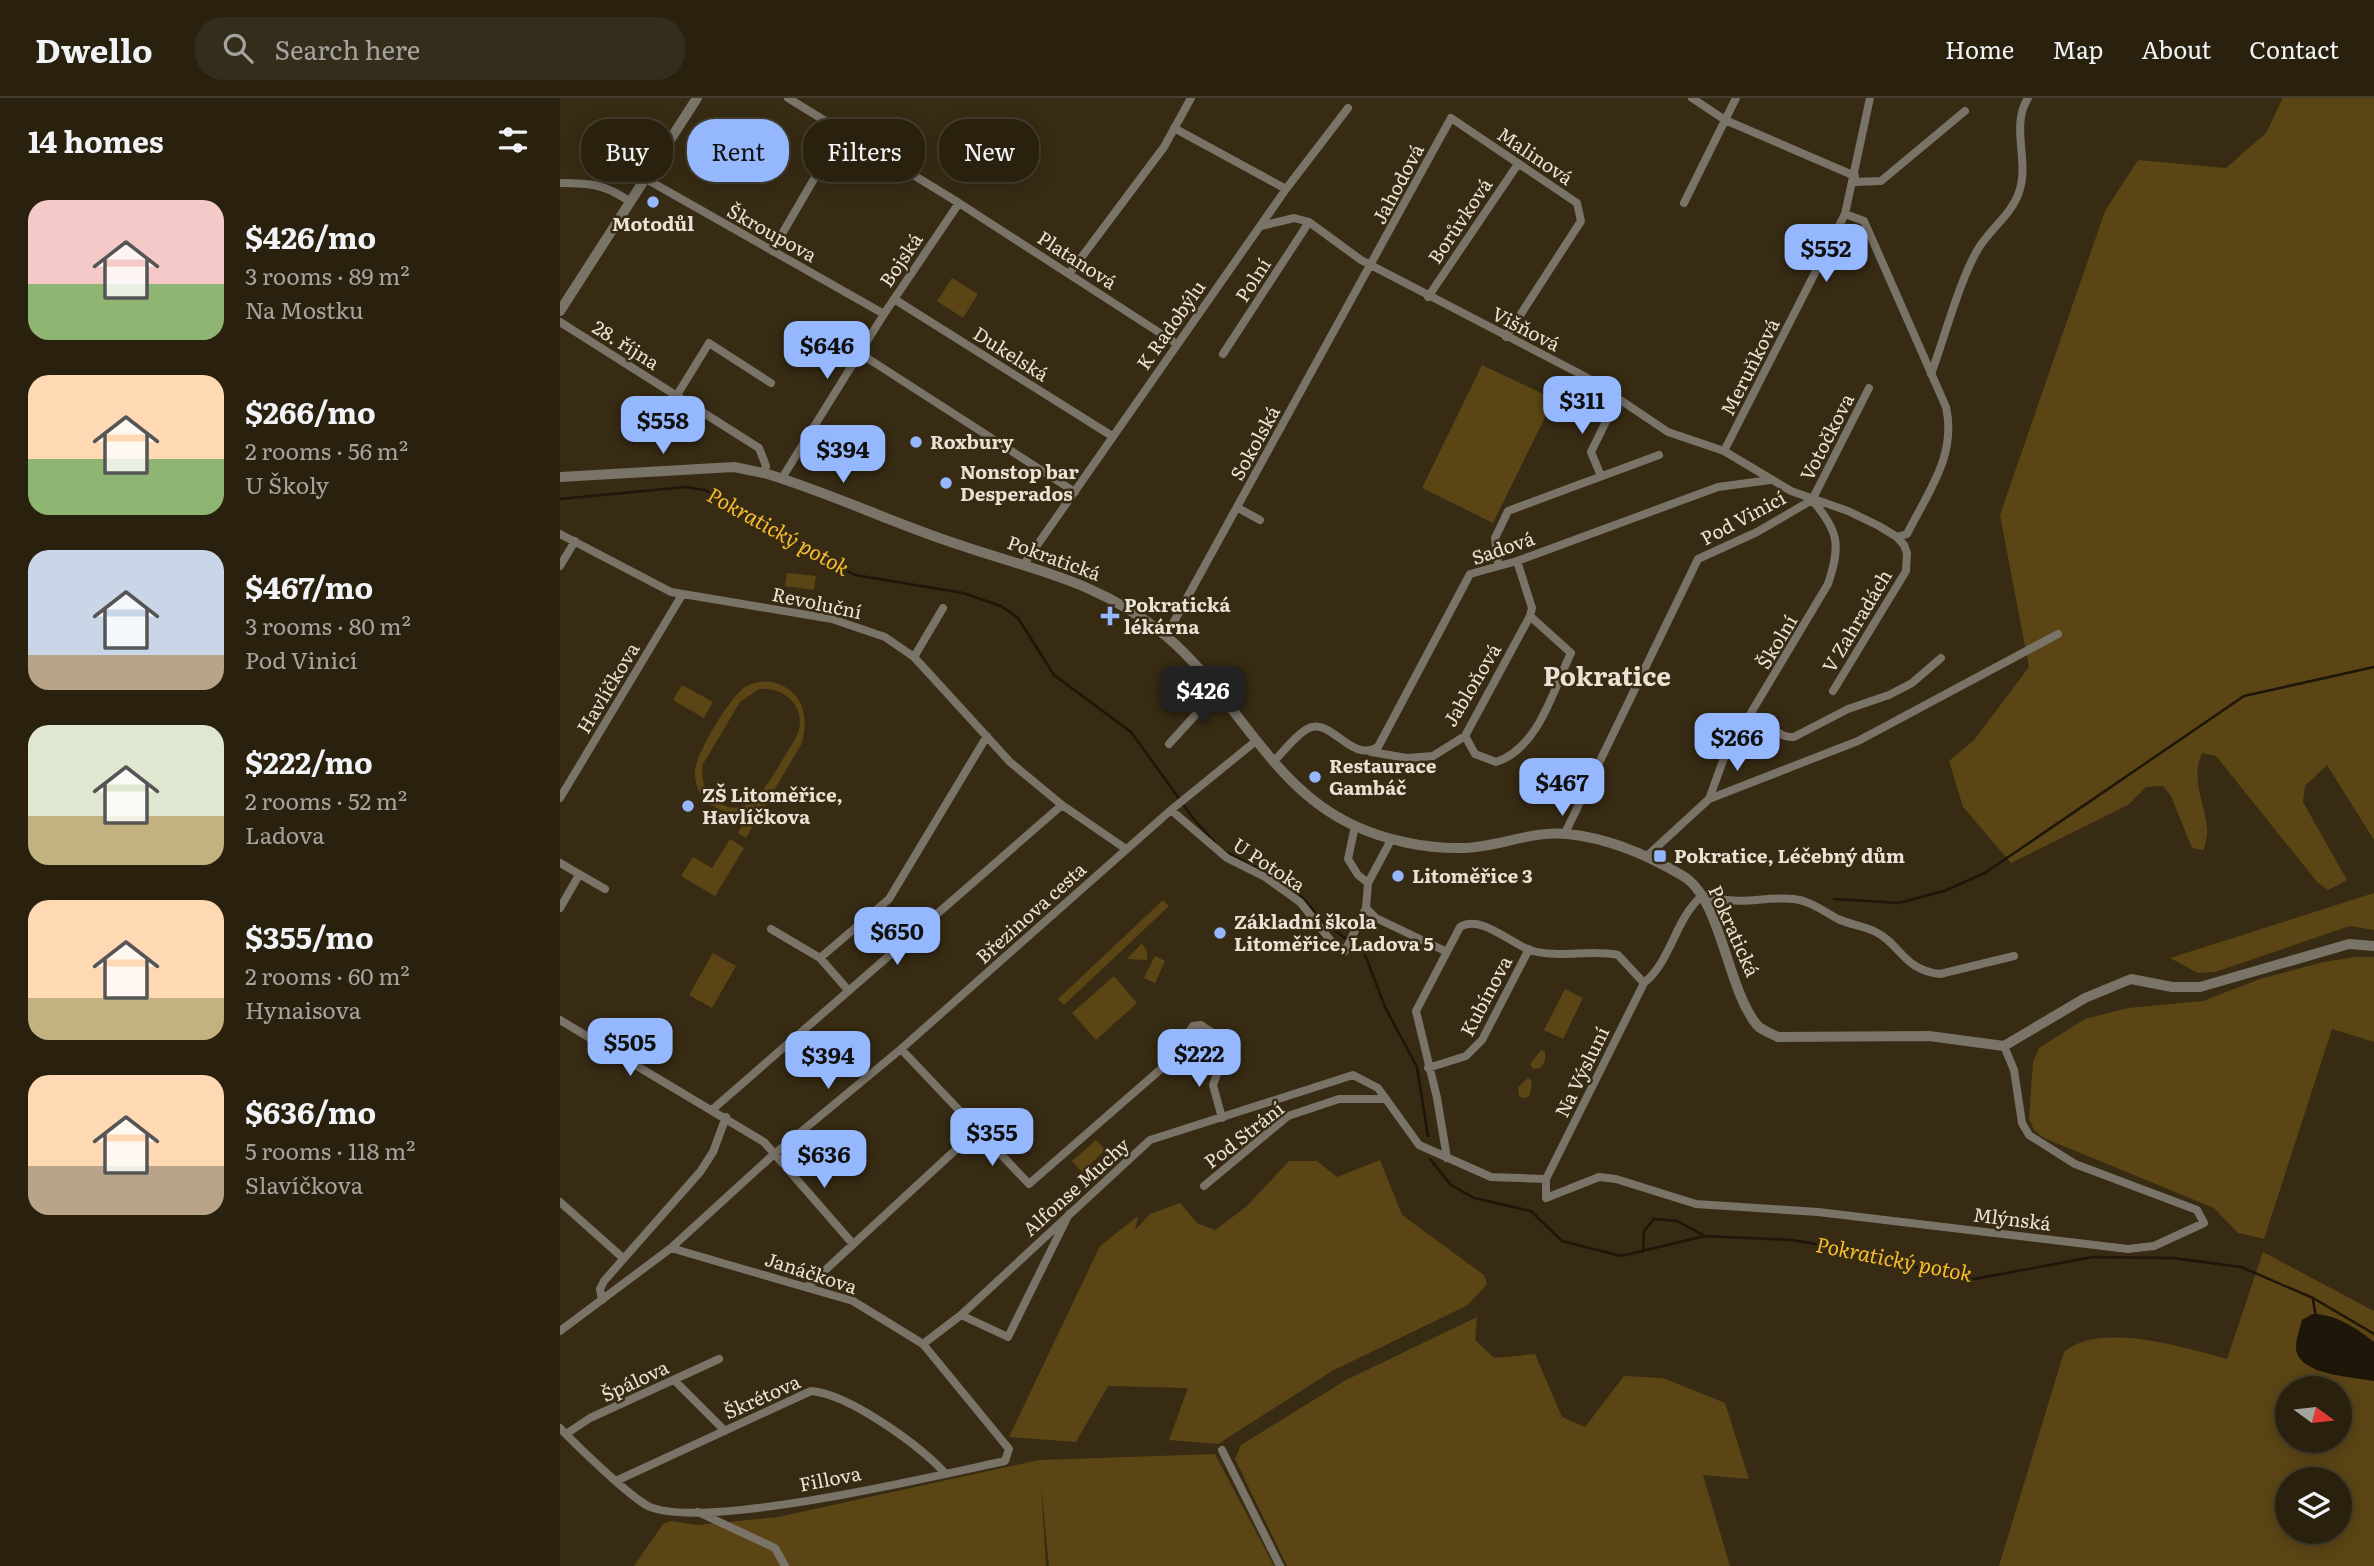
<!DOCTYPE html>
<meta charset="utf-8">
<style>
body{margin:0;font-family:Literata,serif;background:#352d1c;color:#f1f3f6;height:100vh;display:flex;flex-direction:column;font-size:26px;white-space:nowrap}
*{box-sizing:border-box;margin:0}
p{font-size:23px;color:#a5a39e}
.icon{flex:none;width:38px;height:38px;fill:none;stroke:currentColor;stroke-width:2;stroke-linecap:round;stroke-linejoin:round}
.map{position:relative;flex:1;overflow:hidden}
.drawer{display:flex;flex-direction:column;background:#29200e;width:560px}
.drawer>*{flex:none}
.guide{position:absolute;left:21px;top:21px;width:665px;height:63px;display:flex;gap:14px}
.needle{width:46px;rotate:105deg}
.fabs{position:absolute;left:1715px;top:1278px;display:grid;gap:14px}
.fabs a{display:grid;place-items:center;width:77px;height:77px;border-radius:50%;background:#29200e;box-shadow:0 4px 18px #0003,0 0 0 2px #453e2e;font-size:35px}
.price{position:absolute;translate:-50% -60px;padding:0 16px;border-radius:14px;background:#94b7fd;color:#111;font-size:23px;line-height:46px;filter:drop-shadow(0 2px 4px #0008)}
.price::after{content:'';position:absolute;left:50%;top:42px;width:21px;height:16px;margin-left:-10px;background:inherit;clip-path:polygon(0 0,100% 0,50% 100%)}
.price.selected{background:#222;color:#fff}
ul{padding:0;list-style:none}
li{display:flex;align-items:center;gap:21px;height:175px;padding:0 28px}
li span{display:grid;place-items:center;flex:none;width:196px;height:140px;border-radius:21px;color:#555}
li>.icon{margin-inline-start:auto}
span .icon{width:84px;height:84px;fill:#fffc;stroke-width:1}
li b{font-size:30px}
h2{display:flex;justify-content:space-between;align-items:center;height:84px;padding:0 28px;font-size:30px}
.tag{padding:0 24px;border-radius:28px;background:#29200e;box-shadow:0 4px 18px #0003,0 0 0 2px #453e2e;font-size:24px;line-height:63px}
.tag.selected{background:#94b7fd;color:#111}
header{display:flex;align-items:center;gap:42px;box-sizing:border-box;height:98px;padding:0 35px;background:#29200e;border-bottom:2px solid #453e2e}
header strong{font-size:33px}
nav{display:flex;gap:38px;margin-inline-start:auto;font-size:24px}
.search{width:490px;height:63px;background:#352d1c;display:flex;align-items:center;gap:18px;box-sizing:border-box;padding:0 24px;border-radius:28px;color:#a5a39e;font-size:26px}
main{display:flex;flex:1;min-height:0}
.map>svg:first-child{display:block}
.green{fill:#5b4515;fill-rule:evenodd}
.water{fill:#1d1609}
.lines{fill:none;stroke-linecap:round;stroke-linejoin:round}
.stream{stroke:#1d1609;stroke-width:2.5}
.minor{stroke:#797368;stroke-width:8}
.tertiary{stroke:#797368;stroke-width:10}
.poi-dot{fill:#94b7fd;stroke:#372b13;stroke-width:2.5}
.labels{text-anchor:middle;stroke-width:5;stroke-linejoin:round;paint-order:stroke}
.street-label{font-size:19px;fill:#eae3d5;stroke:#372b13}
.poi-label{font-size:19px;font-weight:bold;fill:#eae3d5;stroke:#372b13;text-anchor:start}
.water-label{font-size:21px;font-style:italic;fill:#f7bd2e;stroke:#372b13}
.district-label{font-size:26px;font-weight:bold;fill:#eae3d5;stroke:#372b13}
</style>
<header>
<strong>Dwello</strong>
<div class="search"><svg class="icon" aria-label="search" viewBox="0 0 24 24"><circle cx="10" cy="10" r="6"/><path d="M15 15l6 6"/></svg>Search here</div>
<nav><a>Home</a><a>Map</a><a>About</a><a>Contact</a></nav>
</header>
<main>
<section class="drawer">
<h2>14 homes<svg class="icon" aria-label="filters" viewBox="0 0 24 24"><path d="M4 7h16M4 17h16"/><circle cx="9" cy="7" r="2"/><circle cx="15" cy="17" r="2"/></svg></h2>
<ul>
<li><span style="background:linear-gradient(#f6c9c9 60%,#8fb573 0)"><svg class="icon" aria-label="home" viewBox="0 0 24 24"><path d="M3 11l9-7 9 7M6 9v11h12V9"/></svg></span><div><b>$426/mo</b><p>3 rooms · 89 m²</p><p>Na Mostku</p></div></li>
<li><span style="background:linear-gradient(#ffd9b3 60%,#8fb573 0)"><svg class="icon" aria-label="home" viewBox="0 0 24 24"><path d="M3 11l9-7 9 7M6 9v11h12V9"/></svg></span><div><b>$266/mo</b><p>2 rooms · 56 m²</p><p>U Školy</p></div></li>
<li><span style="background:linear-gradient(#c9d6e8 75%,#b9a48a 0)"><svg class="icon" aria-label="home" viewBox="0 0 24 24"><path d="M3 11l9-7 9 7M6 9v11h12V9"/></svg></span><div><b>$467/mo</b><p>3 rooms · 80 m²</p><p>Pod Vinicí</p></div></li>
<li><span style="background:linear-gradient(#dfe7d0 65%,#c2b280 0)"><svg class="icon" aria-label="home" viewBox="0 0 24 24"><path d="M3 11l9-7 9 7M6 9v11h12V9"/></svg></span><div><b>$222/mo</b><p>2 rooms · 52 m²</p><p>Ladova</p></div></li>
<li><span style="background:linear-gradient(#ffd9b3 70%,#c2b280 0)"><svg class="icon" aria-label="home" viewBox="0 0 24 24"><path d="M3 11l9-7 9 7M6 9v11h12V9"/></svg></span><div><b>$355/mo</b><p>2 rooms · 60 m²</p><p>Hynaisova</p></div></li>
<li><span style="background:linear-gradient(#ffd9b3 65%,#b9a48a 0)"><svg class="icon" aria-label="home" viewBox="0 0 24 24"><path d="M3 11l9-7 9 7M6 9v11h12V9"/></svg></span><div><b>$636/mo</b><p>5 rooms · 118 m²</p><p>Slavíčkova</p></div></li>
</ul>
</section>
<div class="map">
<svg width="1814" height="1468" viewBox="0 0 1814 1468">
<rect width="100%" height="100%" fill="#372b13"/>
<path class="green" d="M1723 0H1814V742L1767 667 1745 688 1743 704 1787 782 1768 792 1758 785 1656 658 1642 655C1630 682 1645 704 1647 731 1648 737 1645 746 1644 752L1632 750 1611 698 1603 688 1586 689 1568 707 1451 765 1403 709 1389 663 1414 642 1469 569 1440 417 1545 113 1578 62 1666 70 1706 35Z
M56 21 79 35 72 47 49 33Z
M392 180 418 196 403 220 377 203Z
M922 267 994 301 933 425 862 390Z
M227 475 256 478 254 492 225 488Z
M211 584C243 591 249 617 242 645L186 740 178 735 191 713C163 720 133 704 135 672 137 654 170 599 185 589 193 584 202 583 211 584ZM199 591C224 588 247 609 238 635 233 646 225 657 219 668 205 690 184 727 154 701 143 691 141 680 143 666L180 604Z
M122 587 153 604 144 620 113 602Z
M170 741 184 750 155 798 121 778 133 759 152 770Z
M1814 795V832L1790 828 1655 874 1638 875 1610 860Z
M603 802 609 808 504 907 498 901Z
M582 845 587 853V862L567 861Z
M153 855 176 868 152 910 129 897Z
M595 858 605 863 595 885 584 880Z
M1795 859H1814V944L1772 931 1704 1141 1678 1135 1654 1110 1484 1040 1474 1032 1469 1021 1473 964 1479 950 1525 921 1568 910 1643 903 1700 881 1763 864Z
M554 878 577 905 536 942 512 915Z
M1005 891 1023 900 1003 941 984 932Z
M981 952 985 954V963L980 970 973 971 970 966Z
M968 980 972 983 970 997 966 1000 959 999 958 989Z
M536 1042 545 1052 522 1074 512 1063Z
M820 1062 842 1117 924 1177 927 1186 908 1207 772 1273 658 1346 609 1342 628 1290 548 1288 516 1344 449 1339 540 1148 578 1118 575 1132 590 1116 620 1105 637 1125 655 1132 686 1109 729 1063H757L777 1079Z
M1703 1154 1814 1213V1244C1795 1229 1765 1208 1742 1222L1755 1272 1814 1283V1468H1439L1504 1254C1540 1223 1626 1250 1667 1261ZM1727 1290H1780V1342H1727ZM1727 1381H1780V1433H1727Z
M917 1219 915 1242 934 1260 975 1256 1002 1319 1025 1329 1064 1278 1103 1280 1165 1305 1189 1381 1143 1377 1170 1468H727L675 1361 681 1347 786 1282Z
M655 1356 714 1468H489L481 1386 486 1468H74L103 1426 111 1423 137 1427 218 1419 479 1362Z"/>
<path class="water" d="M1752 1216C1773 1215 1797 1230 1814 1244V1283C1794 1279 1737 1277 1736 1250 1736 1241 1740 1230 1742 1222Z"/>
<g class="lines">
<path class="stream" d="M0 401 125 389 145 392 295 477 403 495 441 508 458 520 494 577 571 634 633 720 656 746
M664 753 704 773 743 800 762 823 804 854 825 909 857 969 868 1038
M1274 801 1339 805 1384 793 1425 775 1684 598 1814 569
M870 1061 891 1087 914 1100 971 1113 1002 1143 1061 1158 1145 1138 1232 1142 1296 1153 1376 1175 1414 1181 1533 1159 1613 1160 1681 1169 1753 1200 1814 1236
M1083 1154 1084 1133 1094 1121 1117 1123 1145 1138
M1753 1202 1756 1219"/>
<path class="minor" d="M228 0 399 105 617 246
M1132 0 1165 22 1295 78
M614 30 726 91
M86 81 324 216
M1294 84 1321 83 1405 13
M0 85C29 85 46 86 70 104
M1124 105 1176 0
M1285 116 1304 123 1386 309C1397 357 1368 394 1347 436L1337 439
M701 128 734 120 749 124 801 162 1026 279 1108 334 1164 353 1231 393 1288 413 1319 428 1337 439 1344 447 1347 455 1346 473 1273 593
M212 153 282 33
M509 176 604 49 631 0
M868 199 958 66
M334 201 552 338
M0 224 199 350 206 368 204 375
M301 256 515 394
M663 256 749 124
M1371 276C1384 241 1400 181 1418 151 1430 131 1452 116 1459 94 1470 64 1450 28 1468 0
M117 297 149 245 211 285
M1164 353 1285 116 1310 0
M1041 378 1031 354 1057 301
M222 380 324 216 399 105
M1252 402 1309 290
M678 410 700 422
M0 436 111 494 272 521 325 539 354 559 450 664 502 707 566 751
M464 466 726 91 788 10
M938 467 935 440 948 413 1099 357
M0 468 15 443
M606 538 891 20 1017 105 1021 123 946 239
M354 559 383 510
M1187 624C1213 621 1214 640 1234 639L1288 611 1329 597 1352 585 1381 560
M905 638 915 656 936 664C979 650 993 592 1011 555L970 518
M609 646 658 592
M811 654 847 660 873 658 905 638 970 518 972 510 957 463
M714 663C724 653 735 638 747 631 770 617 791 666 818 649L910 476 957 463 1158 389 1210 382
M0 700 122 497
M1149 701 1164 660 1268 486C1281 447 1279 433 1252 402
M611 712 667 760 705 779 740 804 771 843 785 853 806 810
M795 728 788 761 798 777 808 785
M1005 735 1138 461 1197 434 1252 402
M831 742 808 785 806 810 816 820 885 853
M1087 758 1149 701 1298 643 1498 536
M0 765 45 791
M0 810 19 777
M211 831 260 860 288 892
M260 860 329 801 427 638
M0 922 204 1044 293 1146
M1444 948 1454 972 1462 1025 1469 1037 1515 1066 1637 1112 1644 1125 1594 1148 1568 1151 1258 1114 1136 1106 1056 1081 1039 1079 986 1100V1081L1084 885C1112 862 1115 820 1143 797 1183 809 1198 798 1234 801 1251 803 1263 813 1278 821 1289 826 1302 828 1314 833 1341 846 1343 872 1380 876L1454 858
M341 951 469 1086 609 964 633 928 641 927 665 943V954L653 987 662 1020
M868 970 906 958 922 942 969 851
M153 1011 502 707
M887 1060 877 1000 856 913 900 829C920 816 950 845 970 852 998 861 1029 851 1058 857L1084 885
M644 1088 728 1018 779 1001H826
M0 1104 63 1160
M248 1188 416 1033
M42 1202 40 1191 44 1183 140 1074 153 1054 166 1019
M401 1217 448 1239 509 1116
M0 1233 111 1150 213 1057 341 951 611 712 697 642
M363 1246 401 1217 590 1042 793 977 818 990 859 1047 931 1079 986 1081
M114 1282 165 1333
M0 1330C17 1348 69 1398 88 1408 141 1434 379 1377 445 1363L449 1351 363 1246 293 1203 111 1150
M6 1336 30 1320 159 1261
M662 1352 720 1468
M58 1382 251 1293C289 1296 359 1347 385 1375
M138 1414 215 1450 225 1468"/>
<path class="tertiary" d="M0 213 137 0
M0 379 174 369 204 375C268 394 328 423 391 444 471 472 537 481 606 538 674 595 710 689 793 727 825 742 866 751 902 750 936 750 972 732 1007 736 1048 740 1088 757 1123 778 1161 800 1167 891 1197 927 1201 932 1212 936 1218 939L1369 938 1444 948 1525 900 1571 881 1612 889H1640L1789 846 1814 848"/>
</g>
<g class="poi-dot">
<circle cx="93" cy="104" r="7"/>
<circle cx="356" cy="344" r="7"/>
<circle cx="386" cy="385" r="7"/>
<path d="M546.5 507.5h7v7h7v7h-7v7h-7v-7h-7v-7h7z"/>
<circle cx="755" cy="679" r="7"/>
<circle cx="128" cy="708" r="7"/>
<rect x="1093" y="751" width="14" height="14" rx="3.5"/>
<circle cx="838" cy="778" r="7"/>
<circle cx="660" cy="835" r="7"/>
</g>
<g class="labels">
<g class="street-label">
<text transform="translate(975 58) rotate(34)" y="7">Malinová</text>
<text transform="translate(838 86) rotate(-62)" y="7">Jahodová</text>
<text transform="translate(900 123) rotate(-56)" y="7">Borůvková</text>
<text transform="translate(212 135) rotate(29)" y="7">Škroupova</text>
<text transform="translate(341 162) rotate(-56)" y="7">Bojská</text>
<text transform="translate(517 162) rotate(33)" y="7">Platanová</text>
<text transform="translate(693 182) rotate(-57)" y="7">Polní</text>
<text transform="translate(611 227) rotate(-55)" y="7">K Radobýlu</text>
<text transform="translate(966 231) rotate(27)" y="7">Višňová</text>
<text transform="translate(66 247) rotate(32)" y="7">28. října</text>
<text transform="translate(451 256) rotate(32)" y="7">Dukelská</text>
<text transform="translate(1190 269) rotate(-63)" y="7">Meruňková</text>
<text transform="translate(1267 339) rotate(-63)" y="7">Votočkova</text>
<text transform="translate(695 345) rotate(-61)" y="7">Sokolská</text>
<text transform="translate(1183 420) rotate(-28)" y="7">Pod Vinicí</text>
<text transform="translate(943 450) rotate(-19)" y="7">Sadová</text>
<text transform="translate(494 460) rotate(20)" y="7">Pokratická</text>
<text transform="translate(257 505) rotate(12)" y="7">Revoluční</text>
<text transform="translate(1297 523) rotate(-59)" y="7">V Zahradách</text>
<text transform="translate(1217 544) rotate(-59)" y="7">Školní</text>
<text transform="translate(912 587) rotate(-59)" y="7">Jabloňová</text>
<text transform="translate(48 590) rotate(-59)" y="7">Havlíčkova</text>
<text transform="translate(709 767) rotate(33)" y="7">U Potoka</text>
<text transform="translate(471 815) rotate(-42)" y="7">Březinova cesta</text>
<text transform="translate(1174 833) rotate(66)" y="7">Pokratická</text>
<text transform="translate(926 898) rotate(-62)" y="7">Kubínova</text>
<text transform="translate(1022 974) rotate(-64)" y="7">Na Výsluní</text>
<text transform="translate(684 1037) rotate(-38)" y="7">Pod Strání</text>
<text transform="translate(516 1089) rotate(-42)" y="7">Alfonse Muchy</text>
<text transform="translate(1452 1121) rotate(7)" y="7">Mlýnská</text>
<text transform="translate(251 1175) rotate(18)" y="7">Janáčkova</text>
<text transform="translate(75 1283) rotate(-25)" y="7">Špálova</text>
<text transform="translate(202 1299) rotate(-24)" y="7">Škrétova</text>
<text transform="translate(270 1381) rotate(-11)" y="7">Fillova</text>
</g>
<g class="poi-label">
<text x="93" y="133" text-anchor="middle">Motodůl</text>
<text x="370" y="351">Roxbury</text>
<text x="400" y="381">Nonstop bar<tspan x="400" dy="22">Desperados</tspan></text>
<text x="564" y="514">Pokratická<tspan x="564" dy="22">lékárna</tspan></text>
<text x="769" y="675">Restaurace<tspan x="769" dy="22">Gambáč</tspan></text>
<text x="142" y="704">ZŠ Litoměřice,<tspan x="142" dy="22">Havlíčkova</tspan></text>
<text x="1114" y="765">Pokratice, Léčebný dům</text>
<text x="852" y="785">Litoměřice 3</text>
<text x="674" y="831">Základní škola<tspan x="674" dy="22">Litoměřice, Ladova 5</tspan></text>
</g>
<g class="water-label">
<text transform="translate(218 434) rotate(29)" y="7">Pokratický potok</text>
<text transform="translate(1334 1162) rotate(11)" y="7">Pokratický potok</text>
</g>
<g class="district-label">
<text x="1047" y="588">Pokratice</text>
</g>
</g>
</svg>
<div class="fabs">
<a><svg class="needle" viewBox="-14 -14 28 28"><path d="M0-13l5 13h-10z" fill="#e53935"/><path d="M0 13l5-13h-10z" fill="#a5a39e"/></svg></a>
<a><svg class="icon" aria-label="layers" viewBox="0 0 24 24"><path d="M12 4l9 5-9 5-9-5zM3 14l9 5 9-5"/></svg></a>
</div>
<b class="price" style="left:1266px;top:186px">$552</b>
<b class="price" style="left:267px;top:283px">$646</b>
<b class="price" style="left:1022px;top:338px">$311</b>
<b class="price" style="left:103px;top:358px">$558</b>
<b class="price" style="left:283px;top:387px">$394</b>
<b class="price selected" style="left:643px;top:628px">$426</b>
<b class="price" style="left:1177px;top:675px">$266</b>
<b class="price" style="left:1002px;top:720px">$467</b>
<b class="price" style="left:337px;top:869px">$650</b>
<b class="price" style="left:70px;top:980px">$505</b>
<b class="price" style="left:639px;top:991px">$222</b>
<b class="price" style="left:268px;top:993px">$394</b>
<b class="price" style="left:432px;top:1070px">$355</b>
<b class="price" style="left:264px;top:1092px">$636</b>
<div class="guide">
<a class="tag">Buy</a>
<a class="tag selected">Rent</a>
<a class="tag">Filters</a>
<a class="tag">New</a>
</div>
</div>
</main>
